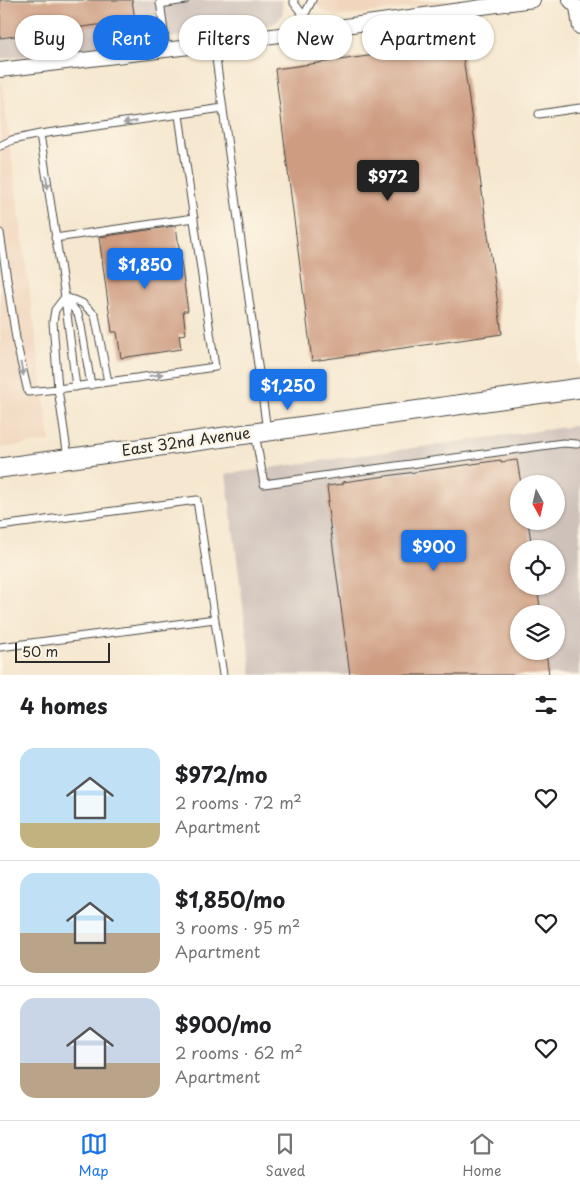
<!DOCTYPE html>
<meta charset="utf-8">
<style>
body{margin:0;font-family:"Playpen Sans",sans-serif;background:#f6f6f6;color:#202124;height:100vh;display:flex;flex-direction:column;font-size:19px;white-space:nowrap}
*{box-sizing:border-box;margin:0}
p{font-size:16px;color:#757577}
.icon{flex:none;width:28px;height:28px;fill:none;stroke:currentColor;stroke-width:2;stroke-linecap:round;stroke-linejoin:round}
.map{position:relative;height:675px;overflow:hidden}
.sheet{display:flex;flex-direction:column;background:#fff;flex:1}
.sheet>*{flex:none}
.top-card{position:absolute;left:15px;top:15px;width:550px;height:45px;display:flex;gap:10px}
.needle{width:32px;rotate:172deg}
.fabs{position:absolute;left:510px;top:475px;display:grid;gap:10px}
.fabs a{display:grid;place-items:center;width:55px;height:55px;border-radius:50%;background:#fff;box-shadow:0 1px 4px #0004;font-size:25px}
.scale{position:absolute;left:15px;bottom:12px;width:95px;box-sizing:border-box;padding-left:5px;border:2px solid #2b2b2b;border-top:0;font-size:14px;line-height:18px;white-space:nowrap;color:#2b2b2b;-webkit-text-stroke:4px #fcf5e5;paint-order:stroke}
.price{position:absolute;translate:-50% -42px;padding:0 11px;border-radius:5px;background:#1a73e8;color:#fff;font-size:16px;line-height:32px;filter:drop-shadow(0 1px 2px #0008)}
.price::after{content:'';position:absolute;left:50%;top:30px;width:15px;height:11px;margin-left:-8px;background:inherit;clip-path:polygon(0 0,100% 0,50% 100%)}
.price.selected{background:#222;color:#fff}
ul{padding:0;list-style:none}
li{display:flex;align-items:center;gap:15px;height:125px;padding:0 20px}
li+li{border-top:1px solid #e0e0e0}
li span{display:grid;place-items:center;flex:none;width:140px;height:100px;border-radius:15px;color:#555}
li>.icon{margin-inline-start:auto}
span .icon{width:60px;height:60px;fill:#fffc;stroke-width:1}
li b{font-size:21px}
h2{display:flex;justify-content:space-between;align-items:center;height:60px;padding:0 20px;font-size:21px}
.pill{padding:0 18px;border-radius:22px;background:#fff;box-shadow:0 1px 4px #0004;font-size:18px;line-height:45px}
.pill.selected{background:#1a73e8;color:#fff}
.tab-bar{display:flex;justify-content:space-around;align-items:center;height:70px;border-top:1px solid #e0e0e0;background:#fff;font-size:14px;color:#757577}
.tab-bar a{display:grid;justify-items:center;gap:2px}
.tab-bar .selected{color:#1a73e8}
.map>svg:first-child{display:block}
.built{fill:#f1d5bd}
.industrial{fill:#cec1ba;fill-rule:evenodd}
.building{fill:#ce9c81}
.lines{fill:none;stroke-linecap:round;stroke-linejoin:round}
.lane-casing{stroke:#494744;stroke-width:9}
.street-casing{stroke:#494744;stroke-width:16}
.secondary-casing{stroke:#494744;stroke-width:21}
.lane{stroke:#fff;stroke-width:7}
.street{stroke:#fff;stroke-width:14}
.secondary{stroke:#fff;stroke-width:19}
.oneway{fill:#a0a0a0}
.labels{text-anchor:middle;stroke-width:5;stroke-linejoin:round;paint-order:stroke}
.street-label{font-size:15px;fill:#2b2b2b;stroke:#fcf5e5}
</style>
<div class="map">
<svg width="580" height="675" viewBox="0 0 580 675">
<rect width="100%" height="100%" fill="#fcf5e5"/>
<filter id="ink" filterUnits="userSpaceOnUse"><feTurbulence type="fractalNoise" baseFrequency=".02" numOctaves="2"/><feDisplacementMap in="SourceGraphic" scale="10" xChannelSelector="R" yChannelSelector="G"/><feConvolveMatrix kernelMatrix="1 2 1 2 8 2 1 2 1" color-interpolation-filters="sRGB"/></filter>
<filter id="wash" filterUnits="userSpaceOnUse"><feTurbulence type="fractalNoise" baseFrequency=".0096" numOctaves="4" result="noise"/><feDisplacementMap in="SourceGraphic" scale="20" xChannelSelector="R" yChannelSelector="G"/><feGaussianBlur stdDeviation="1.12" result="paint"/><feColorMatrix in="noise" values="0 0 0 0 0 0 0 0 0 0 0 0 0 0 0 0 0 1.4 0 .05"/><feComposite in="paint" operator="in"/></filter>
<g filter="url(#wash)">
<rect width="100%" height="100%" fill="#f6e8d0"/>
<path class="built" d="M317 0H465L337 17 325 12 318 5Z
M0 79H1L50 441 0 448Z"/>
<path class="industrial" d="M0 0H282L283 13 279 20 271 25 0 59Z
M580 425V675H252L226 474ZM519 484H556V521H519ZM519 549H556V586H519ZM519 614H556V651H519Z"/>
<g id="blocks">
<path class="building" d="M0 0H132L135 20 0 38Z
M461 43 502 334 312 361 275 69Z
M176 226 188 311H183L186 334 179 335 181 349 121 358 117 332H112L99 237Z
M501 460V462L517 460 521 484H519V521H528L532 549H519V586H537L541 614H519V651H546L549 675H350L327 502H329L327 486 343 484V482Z"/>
</g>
</g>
<g filter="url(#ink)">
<use href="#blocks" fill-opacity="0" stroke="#494744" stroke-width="1"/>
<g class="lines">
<g class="lane-casing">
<path id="lane" d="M160 0 166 49
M294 0V3L304 16 306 31
M160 4 185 0
M304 16 312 0
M214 44 267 431
M539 114 580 108
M40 134 65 297 82 303 95 315 108 382
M0 146 12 140 40 134 223 108
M0 233 17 345 28 392 58 389 215 367 179 115
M55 238 194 218
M65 297 55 310 53 322 58 389 68 458
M65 298 78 314 81 326 91 385
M65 298 76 387
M255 433 264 484 563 443 577 444
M0 526 197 500 223 675
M0 647 215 619"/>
</g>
<g class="street-casing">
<path id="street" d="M570 0 577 7 580 27
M0 70 214 44 533 0"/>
</g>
<g class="secondary-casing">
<path id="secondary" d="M0 468 580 388"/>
</g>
<use href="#lane" class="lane"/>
<use href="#street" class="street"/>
<use href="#secondary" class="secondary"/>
</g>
<defs><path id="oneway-solid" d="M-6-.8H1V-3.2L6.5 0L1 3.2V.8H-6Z" transform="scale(1.25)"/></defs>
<g class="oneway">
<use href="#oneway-solid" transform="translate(130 122) rotate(172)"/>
<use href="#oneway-solid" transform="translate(47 182) rotate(82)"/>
<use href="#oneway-solid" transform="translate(22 369) rotate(77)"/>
<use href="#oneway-solid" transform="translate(156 375) rotate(-8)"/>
</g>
</g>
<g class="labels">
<g class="street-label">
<text transform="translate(186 442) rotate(-8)" y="5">East 32nd Avenue</text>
</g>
</g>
</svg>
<div class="fabs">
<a><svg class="needle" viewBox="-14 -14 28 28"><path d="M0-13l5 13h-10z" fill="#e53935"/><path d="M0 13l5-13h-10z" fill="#757577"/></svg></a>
<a><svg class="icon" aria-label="locate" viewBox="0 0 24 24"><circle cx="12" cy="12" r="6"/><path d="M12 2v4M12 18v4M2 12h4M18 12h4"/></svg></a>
<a><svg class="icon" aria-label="layers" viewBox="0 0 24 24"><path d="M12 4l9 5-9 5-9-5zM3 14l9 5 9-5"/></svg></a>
</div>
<div class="scale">50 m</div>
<b class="price selected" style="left:388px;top:202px">$972</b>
<b class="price" style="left:145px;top:290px">$1,850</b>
<b class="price" style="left:288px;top:411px">$1,250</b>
<b class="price" style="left:434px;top:572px">$900</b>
<div class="top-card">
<a class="pill">Buy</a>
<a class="pill selected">Rent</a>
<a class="pill">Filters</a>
<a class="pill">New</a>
<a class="pill">Apartment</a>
</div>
</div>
<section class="sheet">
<h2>4 homes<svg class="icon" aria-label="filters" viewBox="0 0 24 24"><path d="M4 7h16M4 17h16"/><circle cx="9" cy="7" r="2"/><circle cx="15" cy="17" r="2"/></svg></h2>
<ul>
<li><span style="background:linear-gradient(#bfe0f5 75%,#c2b280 0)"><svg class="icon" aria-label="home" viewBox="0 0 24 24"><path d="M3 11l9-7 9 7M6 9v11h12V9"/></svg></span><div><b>$972/mo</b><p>2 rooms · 72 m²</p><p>Apartment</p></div><svg class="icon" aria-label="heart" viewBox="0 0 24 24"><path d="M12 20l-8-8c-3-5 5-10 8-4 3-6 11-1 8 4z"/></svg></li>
<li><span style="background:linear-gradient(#bfe0f5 60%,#b9a48a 0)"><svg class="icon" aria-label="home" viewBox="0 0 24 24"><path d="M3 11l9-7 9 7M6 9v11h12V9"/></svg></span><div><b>$1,850/mo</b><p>3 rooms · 95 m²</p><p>Apartment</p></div><svg class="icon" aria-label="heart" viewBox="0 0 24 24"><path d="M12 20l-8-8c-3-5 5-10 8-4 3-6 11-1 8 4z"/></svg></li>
<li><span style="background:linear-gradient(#c9d6e8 65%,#b9a48a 0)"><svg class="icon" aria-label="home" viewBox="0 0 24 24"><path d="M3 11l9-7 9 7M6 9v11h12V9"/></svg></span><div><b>$900/mo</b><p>2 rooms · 62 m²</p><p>Apartment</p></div><svg class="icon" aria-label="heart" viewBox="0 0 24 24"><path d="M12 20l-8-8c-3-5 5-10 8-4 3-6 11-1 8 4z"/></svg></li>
</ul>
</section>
<nav class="tab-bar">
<a class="selected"><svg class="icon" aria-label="map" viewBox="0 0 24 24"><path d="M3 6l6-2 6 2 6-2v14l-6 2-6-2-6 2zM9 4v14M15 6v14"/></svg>Map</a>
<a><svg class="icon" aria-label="saved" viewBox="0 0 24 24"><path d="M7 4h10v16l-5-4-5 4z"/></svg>Saved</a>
<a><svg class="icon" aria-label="home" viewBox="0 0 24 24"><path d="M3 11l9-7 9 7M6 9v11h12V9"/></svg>Home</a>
</nav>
